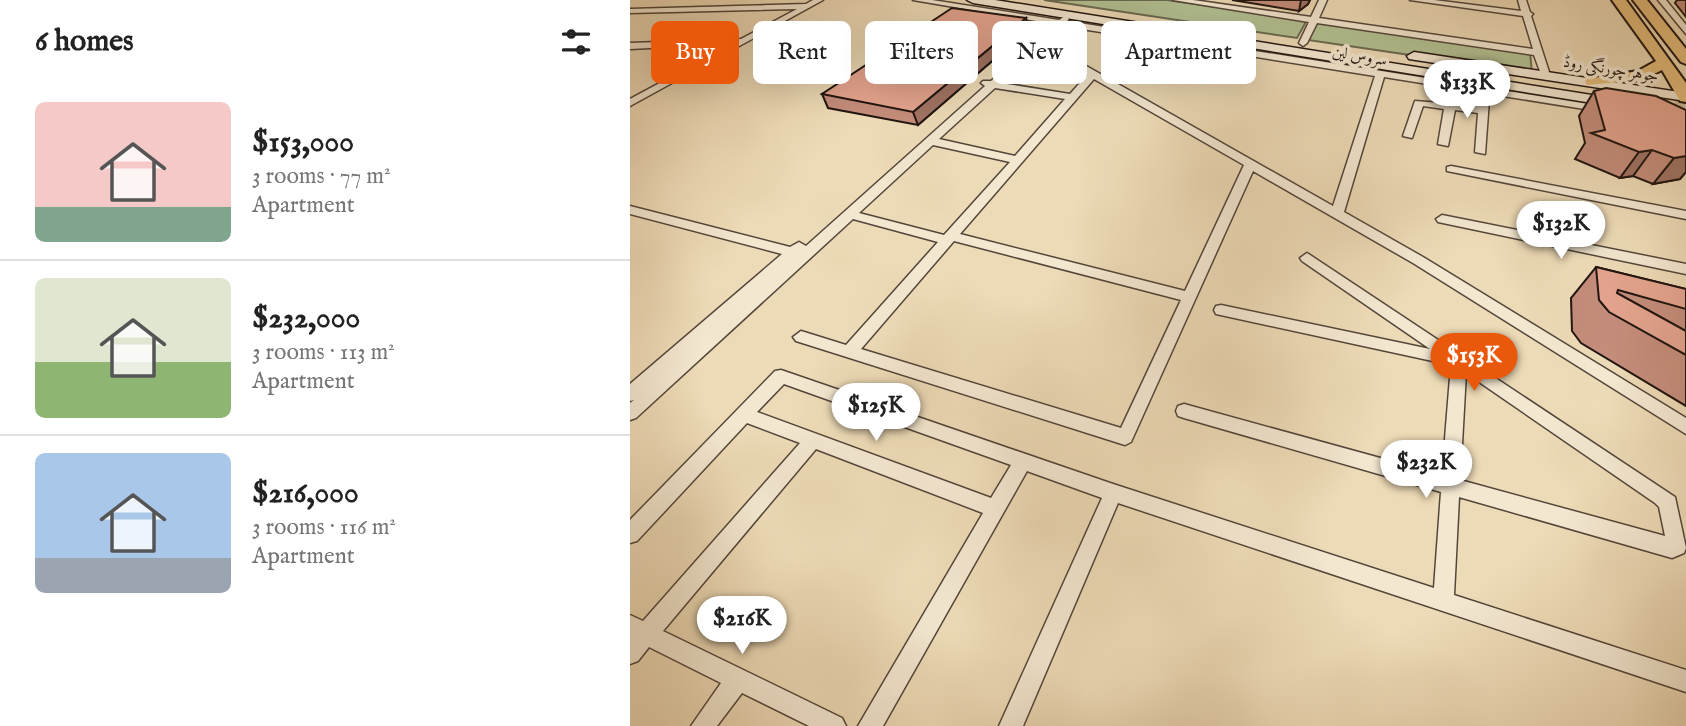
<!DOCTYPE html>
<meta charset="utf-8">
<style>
body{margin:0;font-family:"IM FELL English",Amiri,serif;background:#f2f2f2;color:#222;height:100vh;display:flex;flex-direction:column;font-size:26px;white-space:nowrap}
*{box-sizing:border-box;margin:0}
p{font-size:23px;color:#767676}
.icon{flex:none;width:38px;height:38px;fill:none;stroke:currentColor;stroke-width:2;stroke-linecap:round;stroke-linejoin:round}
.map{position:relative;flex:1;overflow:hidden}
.panel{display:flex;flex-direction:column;background:#fff;width:630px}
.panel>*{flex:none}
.hud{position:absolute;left:21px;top:21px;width:665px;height:63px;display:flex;gap:14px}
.price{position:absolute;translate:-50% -60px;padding:0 16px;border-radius:24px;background:#fff;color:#222;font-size:23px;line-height:46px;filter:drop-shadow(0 2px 4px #0008)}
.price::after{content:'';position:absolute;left:50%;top:42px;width:21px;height:16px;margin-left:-10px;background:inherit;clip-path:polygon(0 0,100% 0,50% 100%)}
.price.selected{background:#ea580c;color:#fff}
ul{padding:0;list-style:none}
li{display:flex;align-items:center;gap:21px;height:175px;padding:0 35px}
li+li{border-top:2px solid #e0e0e0}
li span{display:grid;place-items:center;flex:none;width:196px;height:140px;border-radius:10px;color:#555}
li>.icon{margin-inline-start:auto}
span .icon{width:84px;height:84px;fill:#fffc;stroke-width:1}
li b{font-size:30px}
h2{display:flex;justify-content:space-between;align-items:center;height:84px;padding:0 35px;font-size:30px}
.chip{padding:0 24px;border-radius:10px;background:#fff;box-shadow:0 7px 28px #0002;font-size:24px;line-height:63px}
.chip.selected{background:#ea580c;color:#fff}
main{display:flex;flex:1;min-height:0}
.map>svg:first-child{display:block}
.green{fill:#b2c193;stroke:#696b52;stroke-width:2}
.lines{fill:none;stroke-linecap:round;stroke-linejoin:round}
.secondary-tunnel{stroke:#cebc9d;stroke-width:13;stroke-dasharray:13 7;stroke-linecap:butt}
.minor-casing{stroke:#53463a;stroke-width:3}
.secondary-casing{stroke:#201510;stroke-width:3}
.primary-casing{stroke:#201510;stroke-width:4}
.minor{fill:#f3e7d0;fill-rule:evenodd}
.secondary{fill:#f3e7d0;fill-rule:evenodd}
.primary{fill:#e6bd7b;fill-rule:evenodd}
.wall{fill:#c48d7b;stroke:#201510;stroke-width:2}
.shaded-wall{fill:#a07364;stroke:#201510;stroke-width:2}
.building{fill:#e4a48f;stroke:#201510;stroke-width:2}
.labels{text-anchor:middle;stroke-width:7;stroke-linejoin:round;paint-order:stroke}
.far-street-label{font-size:16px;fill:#201510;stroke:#f3e7d0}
</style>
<main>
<section class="panel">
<h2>6 homes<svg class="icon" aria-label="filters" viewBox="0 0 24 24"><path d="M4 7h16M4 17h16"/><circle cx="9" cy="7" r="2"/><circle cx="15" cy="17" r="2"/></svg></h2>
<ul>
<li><span style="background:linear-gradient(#f6c9c9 75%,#7fa58c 0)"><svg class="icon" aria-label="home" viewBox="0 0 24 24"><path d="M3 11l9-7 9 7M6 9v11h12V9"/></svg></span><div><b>$153,000</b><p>3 rooms · 77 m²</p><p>Apartment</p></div></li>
<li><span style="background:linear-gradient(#dfe7d0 60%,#8fb573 0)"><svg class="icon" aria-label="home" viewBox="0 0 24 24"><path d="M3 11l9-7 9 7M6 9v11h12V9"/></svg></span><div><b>$232,000</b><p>3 rooms · 113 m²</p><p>Apartment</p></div></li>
<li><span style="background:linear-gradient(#a9c7e8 75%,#9aa5b1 0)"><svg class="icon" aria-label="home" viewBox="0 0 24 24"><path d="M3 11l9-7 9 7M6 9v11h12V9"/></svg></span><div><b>$216,000</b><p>3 rooms · 116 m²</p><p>Apartment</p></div></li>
</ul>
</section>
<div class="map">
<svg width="1056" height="726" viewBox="0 0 1056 726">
<rect width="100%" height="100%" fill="#eddab6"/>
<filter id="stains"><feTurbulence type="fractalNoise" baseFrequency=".00286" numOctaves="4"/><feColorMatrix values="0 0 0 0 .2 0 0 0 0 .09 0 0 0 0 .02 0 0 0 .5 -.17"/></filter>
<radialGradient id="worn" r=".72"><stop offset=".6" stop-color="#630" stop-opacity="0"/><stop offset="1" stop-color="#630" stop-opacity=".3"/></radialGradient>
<path class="green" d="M414 0H537L677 20 667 38Z
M686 22 900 52 902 73 678 40Z"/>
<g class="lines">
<path class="secondary-tunnel" d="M1005 95 1056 103"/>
<g class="minor-casing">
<path id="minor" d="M183 0H193L0 106V99L102 44 0 49V43L111 39 167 9 0 13V9L176 4Z
M283 0H302L429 20 435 16 439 19 437 21 977 107V111L973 112 754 77 714 212 793 257 1056 418V434L783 263 623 171 501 442 495 445 166 341 163 337 171 331 216 345 308 242 223 219 6 418 0 420V403L4 400 0 401V384L152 254 0 214V206L160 247 169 242 176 246 355 86 351 83 353 81H361L424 24ZM433 26 745 76 703 206 414 42ZM409 47 457 75 440 94 371 83ZM464 79 614 165 555 291 330 234ZM365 88 435 99 385 156 309 139ZM303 145 380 162 314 235 229 213ZM324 241 551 300 491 428 231 349Z
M543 0H563L681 17 689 0H697L689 18 903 49 893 16 780 0H804L891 11 888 0H896L900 12 903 14 901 16 920 75 912 77 904 55 687 23 677 43 673 46 669 43 679 22Z
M1028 0H1036L1056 25V34Z
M854 97 859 100 855 154 845 152 848 113 825 110 818 146 808 144 814 109 793 106 782 138 773 136 785 101 849 106V100Z
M821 166 1056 211V219L817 171V167Z
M812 215 1056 264V274L808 222 806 219Z
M677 253 1045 497 1056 548 1054 553 1042 558 829 497 824 595 1056 670V692L488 503 393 726H369L472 498 397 471 253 726H228L353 513 186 449 33 631 212 718 216 726H179L112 693 87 726H61L91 683 19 647 8 661 0 664V615L13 621 170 443 117 423 7 541 0 543V520L145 371 151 370 483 484 804 588 811 492 554 418 548 416 546 411 548 406 554 404 812 475 821 365 586 314 584 310 586 306 591 305 800 349 672 261 670 258ZM836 373 1025 503 1029 507 1035 536 830 480ZM154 384 381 465 361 498 127 412Z"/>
</g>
<g class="secondary-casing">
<path id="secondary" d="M337 0H365L987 99 994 103 987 107 343 3Z
M784 52 1056 93V101L779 59 777 56Z"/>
</g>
<g class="primary-casing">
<path id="primary" d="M982 0H996L1056 83V102L1050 101 1032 70 1012 80 957 85 955 82 957 79 1008 71 1026 61Z
M1003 0H1017L1056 49V64L1051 62Z"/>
</g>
<use href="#minor" class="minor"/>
<use href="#secondary" class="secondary"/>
<use href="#primary" class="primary"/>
</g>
<path class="wall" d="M602 0H680L678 4 669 11Z
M1047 0H1056V17L1045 3Z
M398 30 288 125 198 108 192 94Z
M964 91 1056 110V172L1050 179 1023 184 1003 176 990 178 945 159 955 143 949 116Z
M966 267 1056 289V406L951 343 942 331 941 298Z"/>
<path class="shaded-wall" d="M671 0H680L678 4 669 11Z
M396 18 398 30 288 125 283 112Z
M1022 150 1003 176 990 178 1009 152Z
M1056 156V172L1050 179 1023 184 1044 158Z"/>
<path class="building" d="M322 8 396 18 283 112 192 94Z
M976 88 1026 96 1056 110V156L1044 158 1022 150 1009 152 961 133 975 130 964 91Z
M966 267 1056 289V309L988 290 987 293 1056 331V355L979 312 969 300Z"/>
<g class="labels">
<g class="far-street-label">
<text transform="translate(730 55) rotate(9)" y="6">سروس لین</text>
<text transform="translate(981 68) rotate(9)" y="6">جوہر چورنگی روڈ</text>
</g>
</g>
<rect width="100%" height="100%" filter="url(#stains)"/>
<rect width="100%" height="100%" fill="url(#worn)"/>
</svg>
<b class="price" style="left:837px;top:120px">$133K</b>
<b class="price" style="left:931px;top:261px">$132K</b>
<b class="price selected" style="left:844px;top:393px">$153K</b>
<b class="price" style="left:246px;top:443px">$125K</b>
<b class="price" style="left:796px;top:500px">$232K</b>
<b class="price" style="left:112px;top:656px">$216K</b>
<div class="hud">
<a class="chip selected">Buy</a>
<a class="chip">Rent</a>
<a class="chip">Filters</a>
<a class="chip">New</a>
<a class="chip">Apartment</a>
</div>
</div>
</main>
